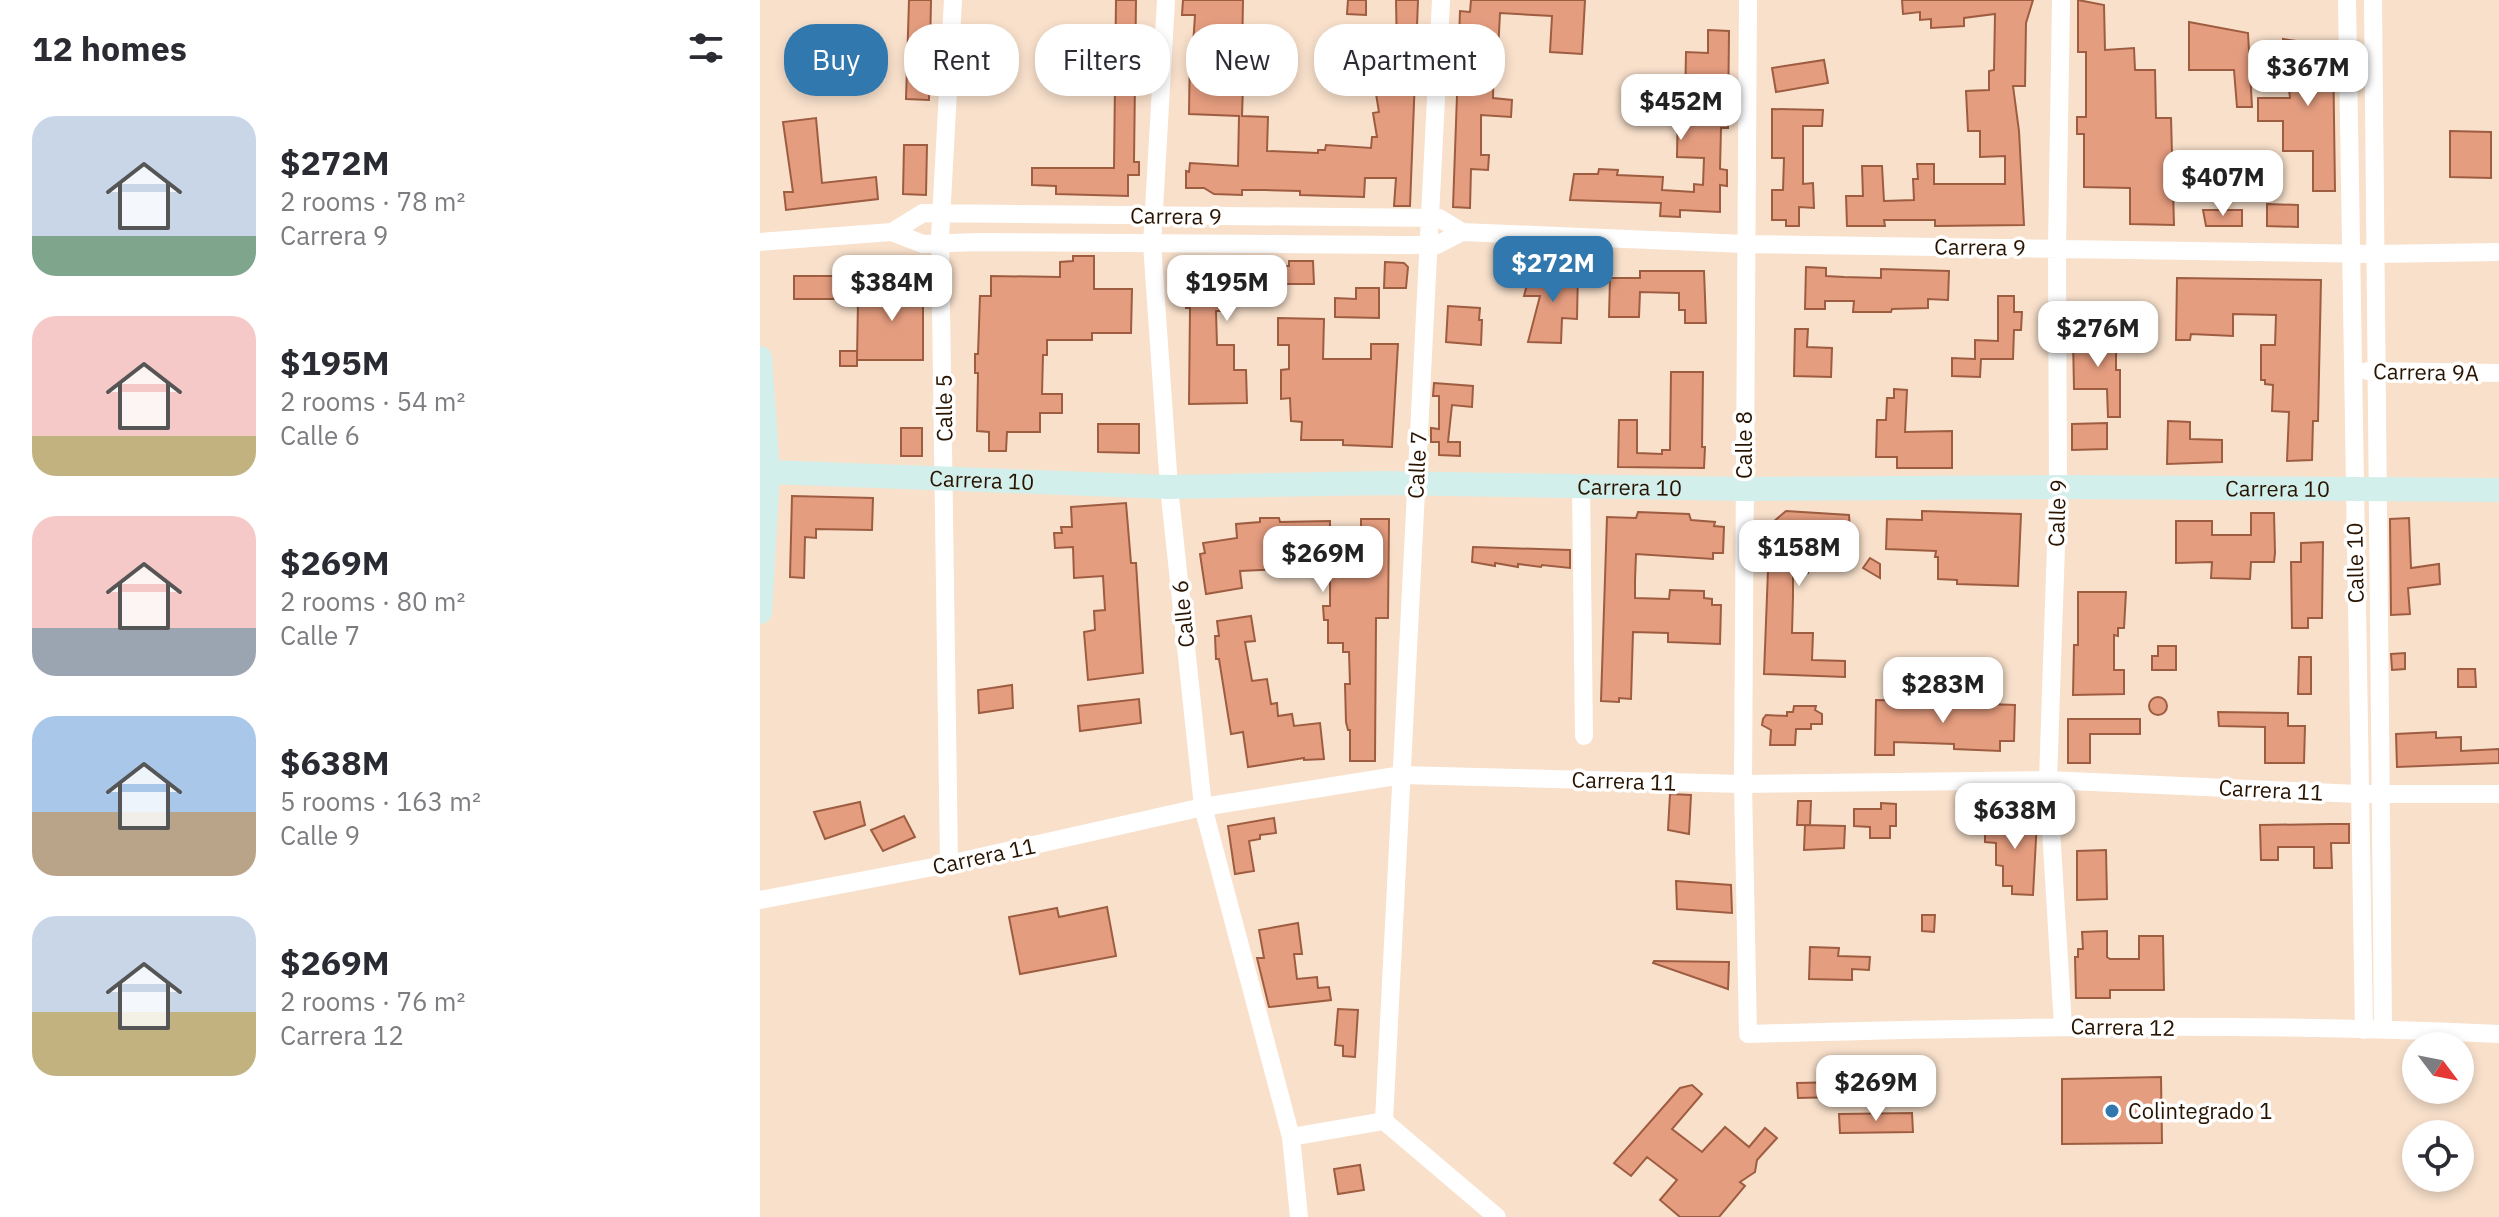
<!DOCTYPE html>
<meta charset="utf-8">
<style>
body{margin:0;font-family:"IBM Plex Sans",sans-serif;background:#f2f2f3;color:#2b2b33;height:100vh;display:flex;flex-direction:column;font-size:30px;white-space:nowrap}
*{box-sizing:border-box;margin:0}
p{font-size:26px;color:#7c7c81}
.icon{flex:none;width:44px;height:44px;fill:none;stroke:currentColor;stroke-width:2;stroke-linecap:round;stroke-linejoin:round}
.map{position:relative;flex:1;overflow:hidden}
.drawer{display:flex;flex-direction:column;background:#fff;width:760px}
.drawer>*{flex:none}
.top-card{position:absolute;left:24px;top:24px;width:760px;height:72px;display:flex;gap:16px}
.needle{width:52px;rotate:122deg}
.fabs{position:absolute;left:1642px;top:1032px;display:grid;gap:16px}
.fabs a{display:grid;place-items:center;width:72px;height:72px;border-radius:50%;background:#fff;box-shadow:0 4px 12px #0003;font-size:40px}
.price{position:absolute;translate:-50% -68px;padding:0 18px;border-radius:16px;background:#fff;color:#222;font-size:26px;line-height:52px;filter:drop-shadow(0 2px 4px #0008)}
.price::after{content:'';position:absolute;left:50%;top:48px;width:24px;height:18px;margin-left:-12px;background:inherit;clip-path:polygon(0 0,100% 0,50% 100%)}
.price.current{background:#3078ad;color:#fff}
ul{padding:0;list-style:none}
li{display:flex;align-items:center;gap:24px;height:200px;padding:0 32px}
li span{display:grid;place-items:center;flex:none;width:224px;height:160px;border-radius:24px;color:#555}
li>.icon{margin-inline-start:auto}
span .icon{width:96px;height:96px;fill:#fffc;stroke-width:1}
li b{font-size:34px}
h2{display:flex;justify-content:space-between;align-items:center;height:96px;padding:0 32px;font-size:34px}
.tag{padding:0 28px;border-radius:32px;background:#fff;box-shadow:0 4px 12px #0003;font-size:28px;line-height:72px}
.tag.current{background:#3078ad;color:#fff}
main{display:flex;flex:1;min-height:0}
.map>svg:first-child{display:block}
.building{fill:#e59d7f;stroke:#9e5d41;stroke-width:2}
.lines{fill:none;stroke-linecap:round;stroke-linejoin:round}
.street{stroke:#fff;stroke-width:18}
.secondary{stroke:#d3efeb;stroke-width:24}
.poi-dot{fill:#3078ad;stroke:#fff;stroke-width:3}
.labels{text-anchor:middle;stroke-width:7;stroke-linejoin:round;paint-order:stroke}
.street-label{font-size:22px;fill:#281401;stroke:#fff}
.poi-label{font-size:22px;fill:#281401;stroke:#fff;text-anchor:start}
</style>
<main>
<section class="drawer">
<h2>12 homes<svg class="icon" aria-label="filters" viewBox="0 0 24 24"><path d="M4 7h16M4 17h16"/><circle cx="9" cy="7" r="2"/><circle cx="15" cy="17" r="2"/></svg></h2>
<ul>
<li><span style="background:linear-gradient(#c9d6e8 75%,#7fa58c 0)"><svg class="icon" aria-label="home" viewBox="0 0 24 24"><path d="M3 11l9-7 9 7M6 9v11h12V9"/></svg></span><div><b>$272M</b><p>2 rooms · 78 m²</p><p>Carrera 9</p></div></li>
<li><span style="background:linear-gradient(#f6c9c9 75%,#c2b280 0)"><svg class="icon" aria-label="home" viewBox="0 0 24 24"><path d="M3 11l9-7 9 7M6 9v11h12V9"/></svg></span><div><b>$195M</b><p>2 rooms · 54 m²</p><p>Calle 6</p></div></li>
<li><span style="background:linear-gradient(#f6c9c9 70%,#9aa5b1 0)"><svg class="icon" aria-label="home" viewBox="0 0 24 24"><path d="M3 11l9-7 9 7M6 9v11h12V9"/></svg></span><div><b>$269M</b><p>2 rooms · 80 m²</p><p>Calle 7</p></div></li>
<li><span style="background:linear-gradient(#a9c7e8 60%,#b9a48a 0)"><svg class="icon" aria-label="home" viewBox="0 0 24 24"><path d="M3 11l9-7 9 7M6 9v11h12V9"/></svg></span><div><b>$638M</b><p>5 rooms · 163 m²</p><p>Calle 9</p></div></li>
<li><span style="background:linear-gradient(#c9d6e8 60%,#c2b280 0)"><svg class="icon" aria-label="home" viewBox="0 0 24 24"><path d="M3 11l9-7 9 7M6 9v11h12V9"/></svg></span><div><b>$269M</b><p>2 rooms · 76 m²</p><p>Carrera 12</p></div></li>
</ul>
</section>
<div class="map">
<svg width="1739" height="1217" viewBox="0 0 1739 1217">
<rect width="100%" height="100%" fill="#f8e0cb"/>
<path class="building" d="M149 0H171L169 100 146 99Z
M356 0H376L374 162H379V175H368V196L296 194V186L272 185V168H354Z
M423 0H483L482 55H464L463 84 483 85 482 116 508 117 507 151 558 153V150H565L566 145 611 148 612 137H617L613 113 619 112 614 82H619V71L629 70V55L637 53 636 0H658L650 206H634L636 178H605L604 197 540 195V191L505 190H482V195L454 194 444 188H426V171L429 172 430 163 478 166 479 116 429 114 430 46H433L435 15H422Z
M588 0H606V15L587 14Z
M711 0H825L822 54 790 52 792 16 740 13 738 52H734L733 98 752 100 751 117 721 115V155H729L728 170 711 169 710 208 693 207 700 11 710 12Z
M1142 0H1273L1266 23 1265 86H1253L1259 131 1264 225 1175 226V220H1124L1125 226H1087L1086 196H1103L1102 166H1122L1124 201 1154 200 1153 179H1158L1157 164H1174V184H1245V156L1220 157V131H1208L1206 91 1229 90V71L1234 70 1235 14 1204 18V26L1171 28V19L1160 20V12L1143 14Z
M1318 0 1344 5 1345 50 1374 48 1375 70H1395L1396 118H1411L1414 225 1370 224V188L1324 187V134H1317V117H1326V52H1318Z
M1429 22 1488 33 1492 107H1477L1474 70H1429Z
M948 30 969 31 968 128H961L960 169 967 170V186L960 185V212L920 210V217L900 216 901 203 810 200 814 174H838L839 169 858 170 857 175 903 177 902 190 934 192V184L943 185 944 158 917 157 918 104H925L926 52 948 53Z
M1523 39 1573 46 1575 191H1553V151H1523V121H1498V98H1530Z
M1064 60 1068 83 1016 92 1012 68Z
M1012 109 1063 110 1062 126H1043V184L1053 183 1054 208 1039 207V226H1026V220H1012V190H1023L1024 158H1012Z
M56 118 62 183 116 177 118 199 26 210 24 192H33L23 122Z
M1690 131 1731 132V178L1690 177Z
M144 145H167L166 195 143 194Z
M1507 204 1538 205V227L1507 226Z
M1443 210H1482V226H1446Z
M313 256H334V289H372L371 333H332V340H287V355H283L282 394H302V413H280V432H247L246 451H229V432L217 431 218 373H215V354H218L220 296H231V276L300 277V262L313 261Z
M141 261 163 262V360H97V366H80V351H97V359L98 301H138Z
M529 261H553L554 284H508L507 304 469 303V311H456L457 345H474V370H486L487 403 429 404 430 308H426V266L484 270V267L496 266H529Z
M625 262 644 263 648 267 646 288H624Z
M1046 267 1066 268V276L1084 277 1121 278V269L1189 271 1188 300 1168 299V308L1132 309 1131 312H1093L1094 301H1065V309H1045Z
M787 270H818L817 319 802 318 801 343 768 342 780 296H764L769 277 785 276Z
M880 271H944L946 323H925V310H919V293L880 292 879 317H849L850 278H880Z
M34 276H74V299H34Z
M1417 278 1561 280 1558 421H1553L1552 460 1527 461 1529 412 1512 411 1513 385 1505 384V380H1501V345H1515L1516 315 1473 314V336L1431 334 1430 340H1416Z
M596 288H619V318L575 317V298L596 299Z
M1238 296H1254V312H1262L1261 330H1254L1253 359H1221L1220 377 1192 376V358L1215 359V340L1238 341Z
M688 306 720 308 719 320H722L721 345 686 342Z
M518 318 564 319 563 359H611V344H638L632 447 583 445V440H541L542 422 531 421 530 398 521 399V370L529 369V345H518Z
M1035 329H1048L1047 347 1072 348 1071 377 1034 376Z
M1313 338 1356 339V370H1360V417H1348L1347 389H1314Z
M911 372H943L942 447H945L944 468 858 467 859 420H877V453L902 454V450H910Z
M674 383 713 386 712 407 692 405 688 442H700V456L679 455V442H671V428L679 429V396H673Z
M1134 389 1147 390 1145 432 1192 431V468H1137V457H1116L1117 420H1126L1127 398H1134Z
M1408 421 1430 422V439L1462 440V462L1407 464Z
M1347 423V449L1312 450V424Z
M338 424H379V453L338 452Z
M141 428H162V456H141Z
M32 496 113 498 112 530 56 529V538L45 537 44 578 30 577Z
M366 503 371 563H376L383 673 328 680 324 632 335 630 334 611 345 610 343 576 314 578 313 547 295 548 294 533H302L301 527H312L311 507Z
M1026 511 1089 515 1092 560 1086 562 1074 556 1048 555V573H1033V596L1032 633H1053L1052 660 1085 661V677L1004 674 1009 544H1006V528Z
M1162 511 1261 514 1258 586 1197 584V580L1178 579V557H1175L1176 551 1126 549 1127 519 1162 520Z
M878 512 929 514 931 520 955 522 954 526 964 527 963 553H953V559L876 554 875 580V598L909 599 910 590 944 591V598L952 599V605H961L960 644 908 642V633L873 632 871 699 859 698V702L841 701 847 517 876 518Z
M1491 513H1514L1515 553 1514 562H1491L1490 579 1451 578 1452 562 1416 563V521H1452V535H1491Z
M500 518H519L520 522 570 521V530L601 531V519H629L628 618H616L615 761H590V730H588L586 722 585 684H590L589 652H583V643H568V620H564L563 606H570V577L521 575V569L480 571 482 588 446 594 440 554 445 553 443 543 477 538 476 524 500 522Z
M1649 518 1651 568 1679 564 1680 584 1648 588 1650 614 1631 615 1630 519Z
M1563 542 1562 618H1548V628H1532L1531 562H1541V543Z
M713 547 810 550V568L782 565 781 567 758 564V567L735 563V566L712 562Z
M1110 558 1120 564V578L1103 568Z
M1318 592H1366L1364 628H1358V636L1354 635V670H1364V694L1313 695 1314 645H1318Z
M491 616 495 641 485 642 492 681 507 679 511 704 517 703 518 716 532 714 534 726 560 723 564 759 544 760V758L488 767 483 732 471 734 459 659H456L455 636H459L457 621Z
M1398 646H1416V670H1392V656H1398Z
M1645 653V669L1632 670 1631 654Z
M1539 657H1551V694H1538Z
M1698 669H1715L1716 687H1698Z
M252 685 253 708 219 713 218 690Z
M1389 706a9 9 0 1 1 18 0a9 9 0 1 1-18 0Z
M379 699 381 723 320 731 318 706Z
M1116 700 1166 701V707L1195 708V704L1219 702 1226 704 1255 705 1254 741H1240V751L1194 749V744L1134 742V755H1115Z
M1034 706H1056L1055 710 1062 714V724H1051V729H1036L1035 745H1010L1011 730 1002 725 1003 719 1006 715 1027 716V712H1033Z
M1458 712 1528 713V726H1545L1544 763H1505V727L1459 726Z
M1308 719H1380V734H1330V763H1308Z
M1676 732V738L1701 737V751L1739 749V763L1637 767 1636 734Z
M910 794 931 795 929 834 908 830Z
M1038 801H1051L1050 825H1037Z
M100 802 105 825 65 839 54 812Z
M1121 803 1136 804V826H1130V838H1110V827L1094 826V809H1121Z
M144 816 155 837 123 851 111 830Z
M514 818 516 833 500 835V839L489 841 494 871 475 874 468 826Z
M1225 818 1277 820 1273 895 1252 894V886H1243V866L1236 865V843L1225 842Z
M1571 824H1589V843H1571L1572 868H1554V847H1518V860H1501L1500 825Z
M1045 825 1085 826 1084 848 1044 850Z
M1346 850 1347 899 1317 900V851Z
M916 881 971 885 972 913 917 909Z
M347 907 356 956 260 974 249 917 297 908 299 917Z
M1162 915H1175L1174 932 1162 931Z
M538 923 542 954H534L537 979 557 977 558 988 569 987 571 1000 509 1007 497 958H504L499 930Z
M1347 931V957L1350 959H1379V936H1403L1404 990H1350V998H1316L1315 957H1318V949H1323L1322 932Z
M1050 947 1079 948 1078 956 1110 957 1109 970 1092 969V980L1049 979Z
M894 961 969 962 968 989 893 963Z
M578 1009 598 1010 595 1057 583 1056V1046L575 1045Z
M1401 1077 1402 1143 1302 1144V1079Z
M1079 1082V1097L1038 1098 1037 1083Z
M932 1085 942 1094 912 1129 942 1152 965 1127 989 1147 1005 1128 1017 1138 997 1160 995 1172 980 1182 985 1186 959 1217H920L900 1200 917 1180 887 1157 871 1176 854 1163 920 1088Z
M1152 1113 1153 1132 1080 1133 1079 1114Z
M600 1165 604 1190 578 1194 574 1169Z"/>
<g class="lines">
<path class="street" d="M406 0 392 244 409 487 443 807 531 1137 539 1217
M988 0 983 784 988 1034C1238 1027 1489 1022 1739 1034
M1301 0 1297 248 1298 487 1288 780 1303 1026
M1587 0 1604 1030
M1613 0 1623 1029
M132 232 163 213 679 218 702 232
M0 242 132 232 163 244 219 242 639 245H677L702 232 985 244 1615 254 1739 252
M1607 371 1739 373
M821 487 824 736
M189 864 180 237 193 0
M0 900 189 864 443 807 642 775 983 784 1288 780 1598 794H1739
M624 1121 681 0
M624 1121 737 1217
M531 1137 624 1121"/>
<g class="secondary">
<path d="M0 358 8 472 0 612"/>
<path id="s1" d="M8 472 409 487 624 483 984 489 1298 487 1739 490"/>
</g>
</g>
<circle class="poi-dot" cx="1352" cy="1111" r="8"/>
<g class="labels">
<g class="street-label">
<text transform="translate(416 216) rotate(1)" y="8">Carrera 9</text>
<text transform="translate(1220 247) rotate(1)" y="8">Carrera 9</text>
<text transform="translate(1666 372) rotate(1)" y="8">Carrera 9A</text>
<text transform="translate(184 408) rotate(-91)" y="8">Calle 5</text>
<text transform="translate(984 445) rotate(-90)" y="8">Calle 8</text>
<text transform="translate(657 465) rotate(-87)" y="8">Calle 7</text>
<text dy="8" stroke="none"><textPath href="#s1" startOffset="214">Carrera 10</textPath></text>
<text dy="8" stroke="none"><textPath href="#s1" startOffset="862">Carrera 10</textPath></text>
<text dy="8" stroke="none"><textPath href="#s1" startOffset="1510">Carrera 10</textPath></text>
<text transform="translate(1297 513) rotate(-88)" y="8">Calle 9</text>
<text transform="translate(1595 563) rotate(-91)" y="8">Calle 10</text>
<text transform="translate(423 614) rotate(-96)" y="8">Calle 6</text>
<text transform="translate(864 781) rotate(2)" y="8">Carrera 11</text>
<text transform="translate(1511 790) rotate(3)" y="8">Carrera 11</text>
<text transform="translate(224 856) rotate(-12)" y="8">Carrera 11</text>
<text transform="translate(1363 1027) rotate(1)" y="8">Carrera 12</text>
</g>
<g class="poi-label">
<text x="1368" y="1119">Colintegrado 1</text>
</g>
</g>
</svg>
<div class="fabs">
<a><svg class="needle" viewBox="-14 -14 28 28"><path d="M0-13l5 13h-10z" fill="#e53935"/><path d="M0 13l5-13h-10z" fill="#7c7c81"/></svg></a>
<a><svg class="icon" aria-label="locate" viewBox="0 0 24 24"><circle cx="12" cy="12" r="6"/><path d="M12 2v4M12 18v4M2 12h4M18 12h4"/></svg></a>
</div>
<b class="price" style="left:1548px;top:108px">$367M</b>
<b class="price" style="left:921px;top:142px">$452M</b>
<b class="price" style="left:1463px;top:218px">$407M</b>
<b class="price current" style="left:793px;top:304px">$272M</b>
<b class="price" style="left:132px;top:323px">$384M</b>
<b class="price" style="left:467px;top:323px">$195M</b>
<b class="price" style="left:1338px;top:369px">$276M</b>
<b class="price" style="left:1039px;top:588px">$158M</b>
<b class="price" style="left:563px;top:594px">$269M</b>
<b class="price" style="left:1183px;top:725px">$283M</b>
<b class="price" style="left:1255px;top:851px">$638M</b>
<b class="price" style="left:1116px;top:1123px">$269M</b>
<div class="top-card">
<a class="tag current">Buy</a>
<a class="tag">Rent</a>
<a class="tag">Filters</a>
<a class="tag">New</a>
<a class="tag">Apartment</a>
</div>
</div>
</main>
